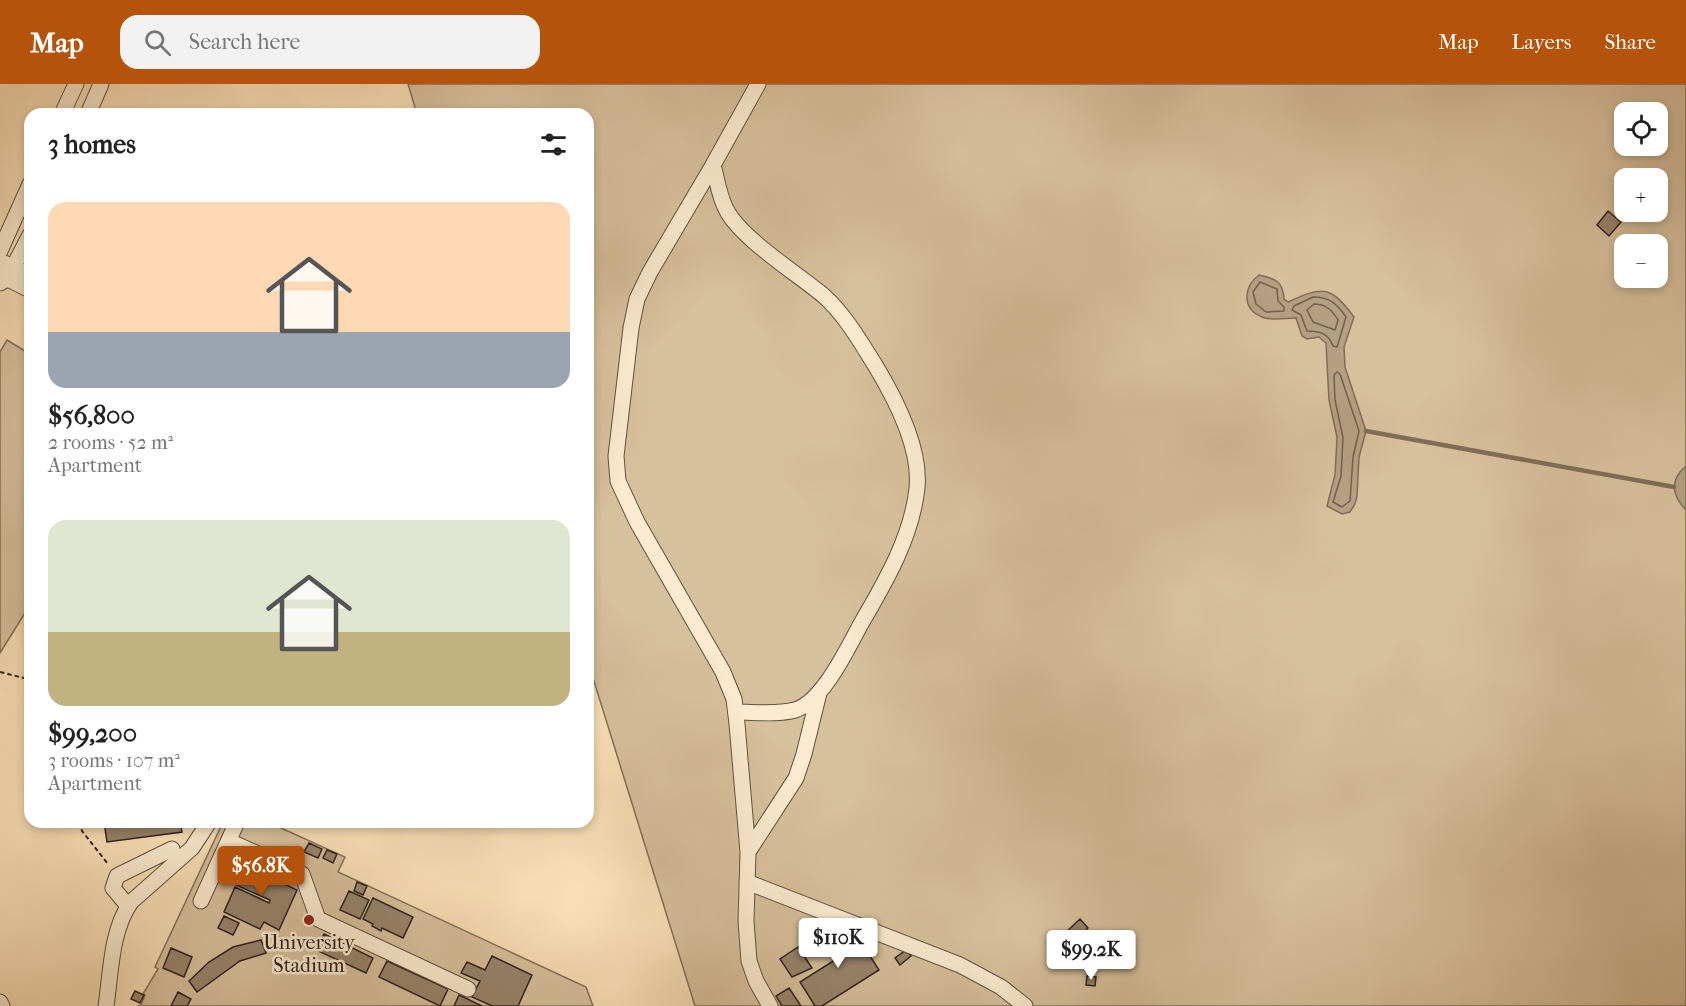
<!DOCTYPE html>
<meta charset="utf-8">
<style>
body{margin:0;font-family:"IM FELL French Canon",serif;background:#f2f2f2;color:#222;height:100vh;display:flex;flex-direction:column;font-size:22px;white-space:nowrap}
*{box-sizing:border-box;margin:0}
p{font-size:20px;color:#767676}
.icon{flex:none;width:33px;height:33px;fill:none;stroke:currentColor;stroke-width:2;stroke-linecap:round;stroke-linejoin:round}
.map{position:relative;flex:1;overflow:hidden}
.sheet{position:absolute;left:24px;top:24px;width:570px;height:720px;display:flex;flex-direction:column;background:#fff;border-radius:18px;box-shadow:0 3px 9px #0003}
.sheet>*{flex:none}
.buttons{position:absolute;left:1614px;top:18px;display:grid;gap:12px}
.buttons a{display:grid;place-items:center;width:54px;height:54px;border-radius:12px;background:#fff;box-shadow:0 3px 9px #0003;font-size:30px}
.price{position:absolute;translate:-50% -51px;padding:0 14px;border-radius:6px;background:#fff;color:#222;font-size:20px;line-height:39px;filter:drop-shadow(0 2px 3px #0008)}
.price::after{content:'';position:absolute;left:50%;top:36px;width:18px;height:14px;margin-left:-9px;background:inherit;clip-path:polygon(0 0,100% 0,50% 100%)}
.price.active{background:#b45309;color:#fff}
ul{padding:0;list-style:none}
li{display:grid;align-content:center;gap:12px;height:318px;padding:0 24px}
li span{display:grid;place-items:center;height:186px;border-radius:18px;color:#555}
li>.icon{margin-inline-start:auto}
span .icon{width:108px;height:108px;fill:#fffc;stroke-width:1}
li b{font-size:26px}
h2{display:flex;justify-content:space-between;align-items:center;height:72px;padding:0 24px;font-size:26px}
header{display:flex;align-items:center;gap:36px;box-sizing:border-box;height:84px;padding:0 30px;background:#b45309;color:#fff}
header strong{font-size:28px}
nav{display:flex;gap:33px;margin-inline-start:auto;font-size:21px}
.search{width:420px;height:54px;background:#f2f2f2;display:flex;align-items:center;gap:15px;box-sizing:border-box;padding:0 21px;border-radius:18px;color:#767676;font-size:22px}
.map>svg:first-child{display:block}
.green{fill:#d7c09c;stroke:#82705c;stroke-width:1.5;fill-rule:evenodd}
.water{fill:#b59f82;stroke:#7f6d59;stroke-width:1.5}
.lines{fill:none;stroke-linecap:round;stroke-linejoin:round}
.shore{stroke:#72604e;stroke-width:1.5}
.stream{stroke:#7f6d59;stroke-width:4.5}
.building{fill:#98846c;stroke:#2e211b;stroke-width:1.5}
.minor-casing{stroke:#615142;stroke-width:17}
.path{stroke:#2e211b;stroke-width:2;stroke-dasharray:4.5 3;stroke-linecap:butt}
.minor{stroke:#fcebd0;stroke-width:15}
.poi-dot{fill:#8f2418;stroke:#fcebd0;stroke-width:2}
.labels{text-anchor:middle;stroke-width:5;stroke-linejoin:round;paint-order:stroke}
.poi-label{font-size:20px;fill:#2e211b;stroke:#fcebd0}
</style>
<header>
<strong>Map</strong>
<div class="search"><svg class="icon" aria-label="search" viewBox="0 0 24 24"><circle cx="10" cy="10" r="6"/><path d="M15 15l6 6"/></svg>Search here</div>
<nav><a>Map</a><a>Layers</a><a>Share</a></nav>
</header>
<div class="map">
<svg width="1686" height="922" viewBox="0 0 1686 922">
<rect width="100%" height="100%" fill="#fae0b7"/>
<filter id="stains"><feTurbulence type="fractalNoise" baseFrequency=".00333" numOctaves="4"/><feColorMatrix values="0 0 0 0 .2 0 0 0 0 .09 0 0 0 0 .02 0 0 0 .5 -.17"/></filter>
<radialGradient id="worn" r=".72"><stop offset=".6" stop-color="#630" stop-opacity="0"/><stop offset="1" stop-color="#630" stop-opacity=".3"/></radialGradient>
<path class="green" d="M408 0H1686V922H695L588 578V30H417ZM1624 28H1658V62H1624ZM1624 94H1658V128H1624ZM1624 160H1658V194H1624Z
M7 256 30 270V521L0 569V268Z
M223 738H268L345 773 338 788 586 903 593 922H138L141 921 145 911 143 910 158 885 155 883Z"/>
<path class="water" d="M1259 191C1276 195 1283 197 1284 215L1288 218C1323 202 1330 201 1354 233L1344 263 1345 283 1366 347 1359 373 1357 412 1355 420 1350 428 1342 430 1327 422 1335 391 1337 353 1329 316 1326 259 1319 253 1307 255 1302 252 1296 234C1286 234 1271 237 1262 233 1242 225 1243 203 1259 191Z
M1686 382V426C1672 412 1669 396 1686 382Z"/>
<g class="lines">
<path class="shore" d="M1260 198 1277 205 1278 217 1284 223V227L1266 228 1256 220 1253 208Z
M1313 213C1330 213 1337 220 1346 233L1337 263 1333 262C1328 249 1320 247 1307 247L1301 231 1292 226 1294 222Z
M1314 220C1326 220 1332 226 1338 236L1335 246 1313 238 1307 226Z
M1337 288 1340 290 1359 347 1353 373 1350 417 1342 423 1333 418 1341 392 1343 354 1335 316 1334 291Z"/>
<path class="stream" d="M1366 347 1674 403"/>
</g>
<path class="building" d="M1608 127 1621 138 1609 152 1597 141Z
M104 738H180L182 748 107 758Z
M309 759 322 765 318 774 304 768Z
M327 766 337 770 333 779 323 774Z
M248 776 285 793 282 799 297 806 279 846 264 838 260 845 224 828 235 803 269 819 270 816 236 801Z
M357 798 367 802 363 811 354 807Z
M349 807 369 816 360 835 340 826Z
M373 814 413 833 403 854 382 844 381 847 372 842 373 840 363 835Z
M224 832 239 839 233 851 218 844Z
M1080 835 1088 844 1072 859 1064 850Z
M834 839 852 868 863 861 879 886 822 922H815L800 898 835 876 819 849Z
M324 850 373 874 366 889 316 866Z
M261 856 266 869 240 877 197 908 189 897 209 878 233 863Z
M798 863 812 884 792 893 780 875Z
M171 864 192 873 184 893 163 884Z
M906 866 911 872 900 881 895 874Z
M492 872 532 891 518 922H492L472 913 480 897 461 889 467 878 485 886Z
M387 877 448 905 440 922 379 893Z
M1087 892 1096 893 1095 902 1086 901Z
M789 904 801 922H782L776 912Z
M135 907 144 911 140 919 131 915Z
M178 908 191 915 187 922H171Z
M459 911 482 922H454Z"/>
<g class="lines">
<g class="minor-casing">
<path id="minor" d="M758 0 713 81 650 188 637 215 631 244 616 372 618 397 637 438 723 588 734 615 737 640 748 768 746 837 749 877 756 897 770 922
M62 30 76 0
M88 30 101 0
M713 81C717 95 719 112 726 125 740 154 798 190 824 212 845 231 860 257 875 281 895 314 921 365 917 404 912 452 886 497 862 538 848 563 823 618 795 626 776 631 755 628 736 628
M0 167 30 100
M0 177 30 191
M0 191 30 206
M0 199 7 195 30 151
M229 757 302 790 318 835 468 905
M748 768 796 694 804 670 819 609
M747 798 960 881 1001 903 1025 922
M201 817 237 738
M128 822 113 804 117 792 172 765
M0 918 2 922
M106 922C111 888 111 846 131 818L192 764 209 738"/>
</g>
<path class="path" d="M30 587 28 595 30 625
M0 588 28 595
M80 738 82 747 108 780"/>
<use href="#minor" class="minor"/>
</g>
<circle class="poi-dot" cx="309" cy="836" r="6"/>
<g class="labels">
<g class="poi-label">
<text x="309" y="865">University<tspan x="309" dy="23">Stadium</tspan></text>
</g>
</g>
<rect width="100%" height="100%" filter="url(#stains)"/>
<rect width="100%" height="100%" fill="url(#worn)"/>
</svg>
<div class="buttons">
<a><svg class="icon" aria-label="locate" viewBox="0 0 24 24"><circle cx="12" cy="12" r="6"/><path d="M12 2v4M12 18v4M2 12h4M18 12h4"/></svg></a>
<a>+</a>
<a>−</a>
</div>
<b class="price active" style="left:261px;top:813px">$56.8K</b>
<b class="price" style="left:838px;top:885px">$110K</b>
<b class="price" style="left:1091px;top:897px">$99.2K</b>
<section class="sheet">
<h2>3 homes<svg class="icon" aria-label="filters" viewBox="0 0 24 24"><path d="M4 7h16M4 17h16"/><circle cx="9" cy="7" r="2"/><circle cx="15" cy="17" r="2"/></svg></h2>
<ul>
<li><span style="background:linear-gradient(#ffd9b3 70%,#9aa5b1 0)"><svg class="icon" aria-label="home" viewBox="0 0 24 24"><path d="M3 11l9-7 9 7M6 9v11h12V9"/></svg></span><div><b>$56,800</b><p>2 rooms · 52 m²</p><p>Apartment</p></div></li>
<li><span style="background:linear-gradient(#dfe7d0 60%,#c2b280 0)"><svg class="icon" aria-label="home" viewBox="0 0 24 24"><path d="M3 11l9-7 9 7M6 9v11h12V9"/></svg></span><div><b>$99,200</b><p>3 rooms · 107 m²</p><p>Apartment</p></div></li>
</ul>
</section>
</div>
